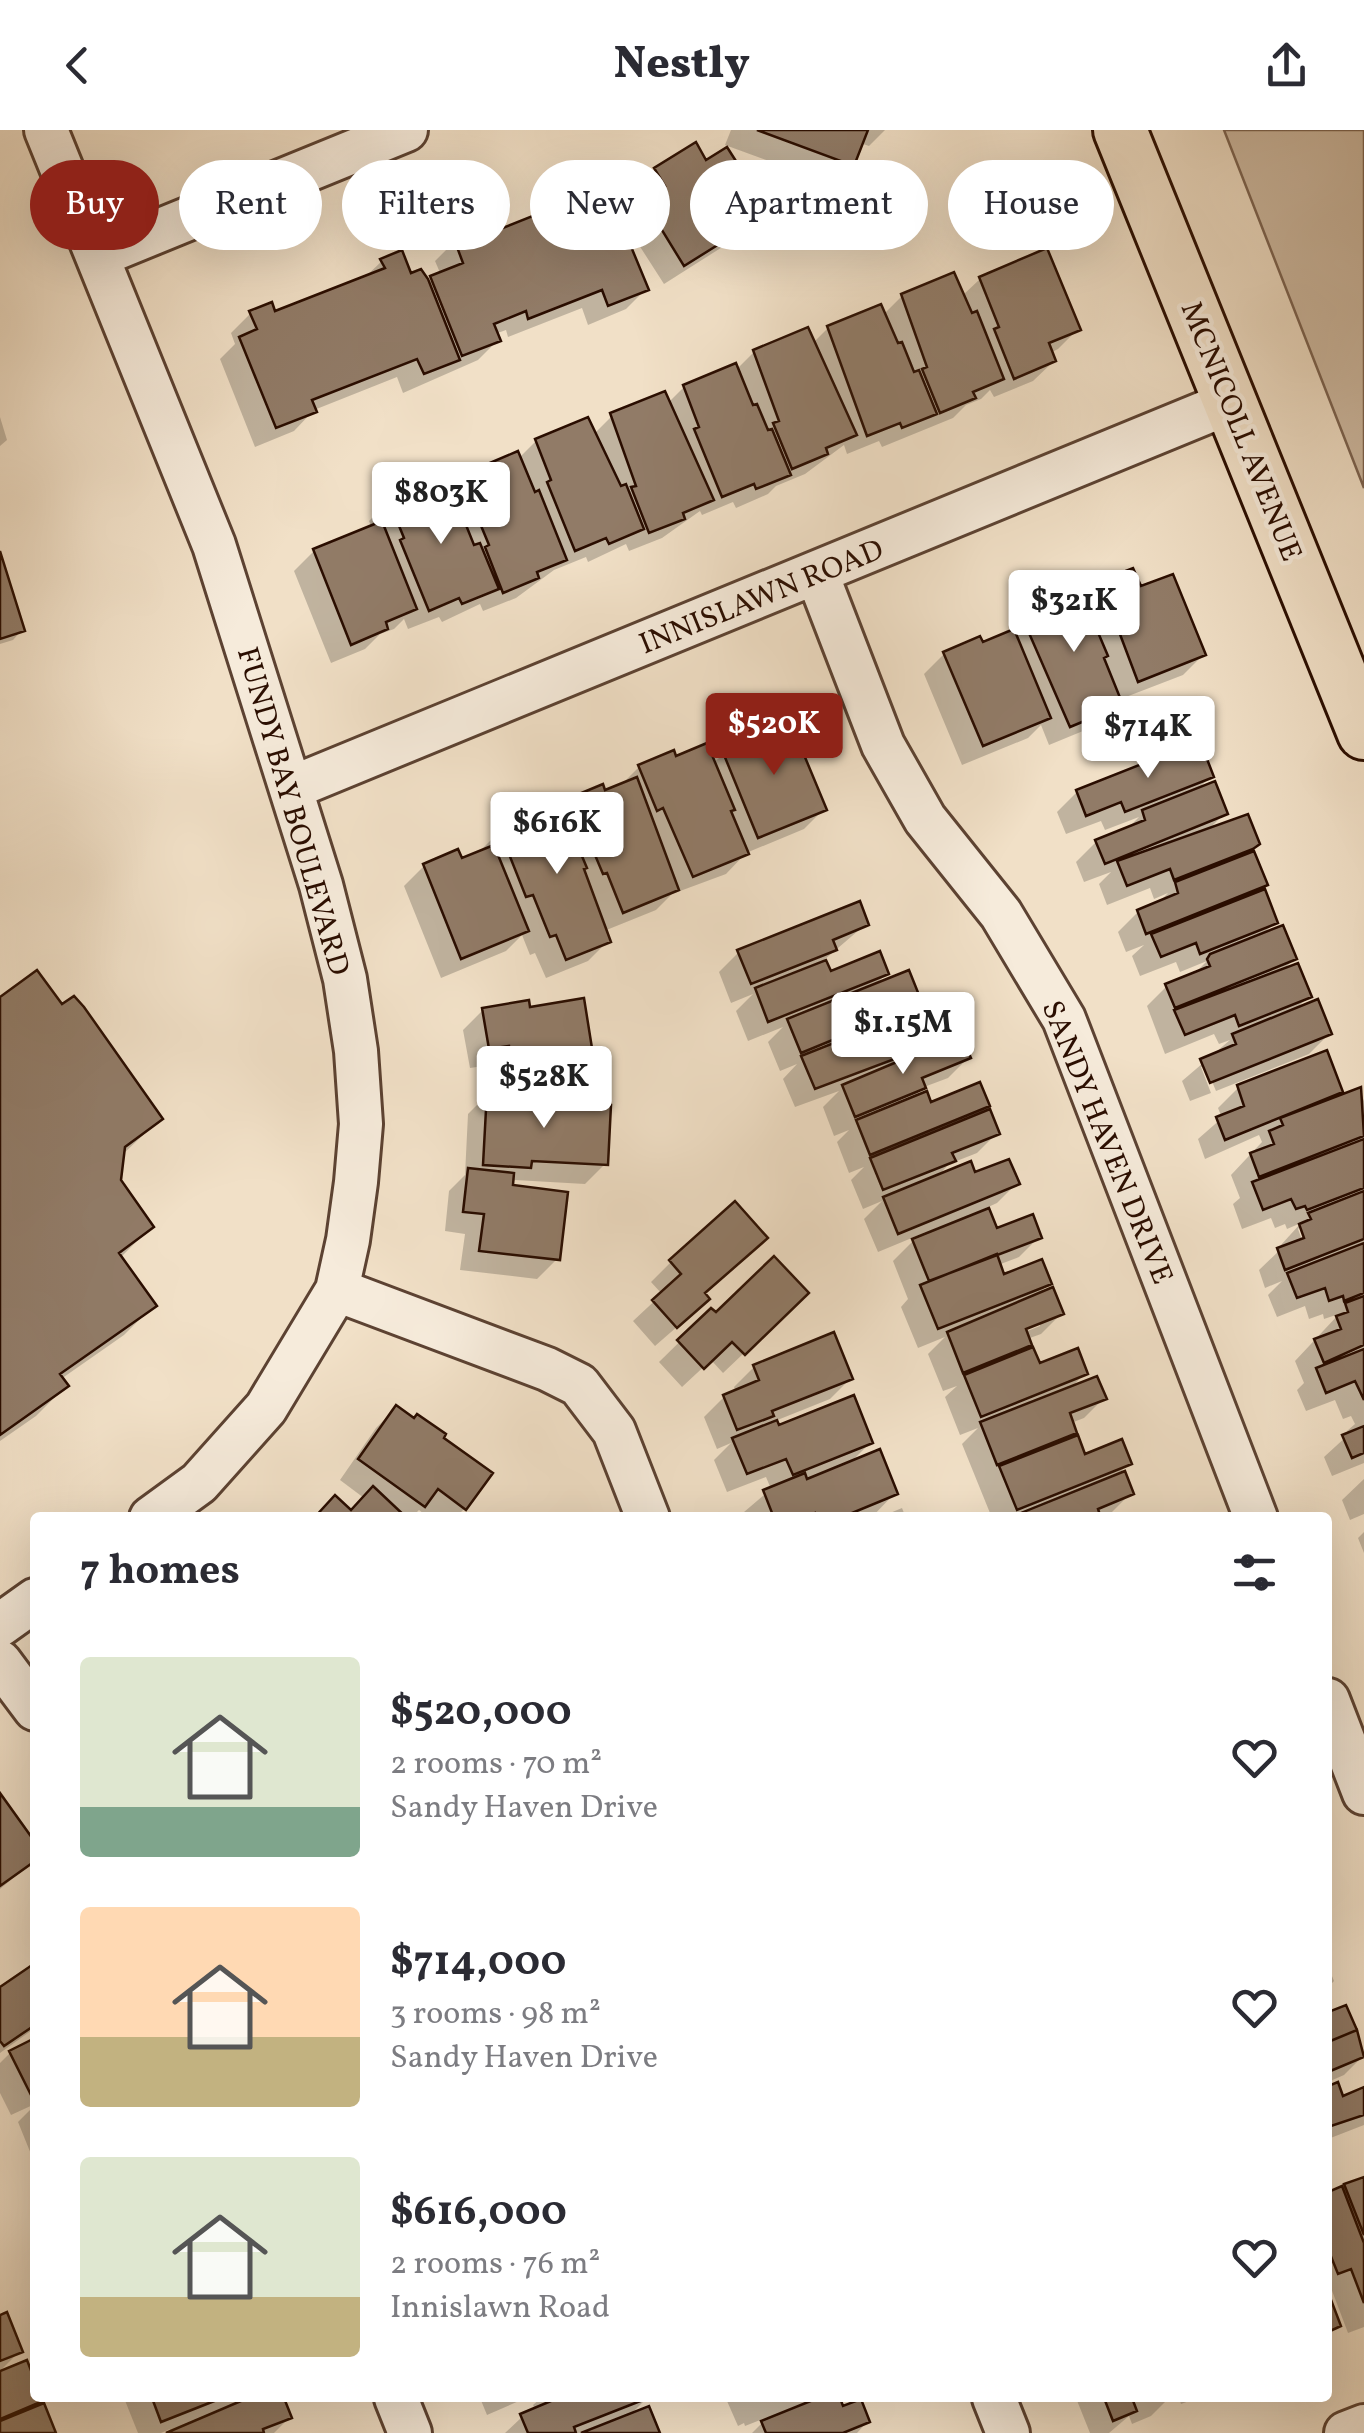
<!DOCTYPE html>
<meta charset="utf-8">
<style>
body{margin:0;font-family:Vollkorn,serif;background:#f2f2f3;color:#2b2b33;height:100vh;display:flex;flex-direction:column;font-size:38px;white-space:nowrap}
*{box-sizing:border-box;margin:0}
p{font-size:32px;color:#7c7c81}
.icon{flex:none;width:55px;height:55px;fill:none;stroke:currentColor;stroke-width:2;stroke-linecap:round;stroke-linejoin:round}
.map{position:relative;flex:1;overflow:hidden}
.side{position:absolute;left:30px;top:1382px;width:1302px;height:890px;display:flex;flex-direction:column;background:#fff;border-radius:10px;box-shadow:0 10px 40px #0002}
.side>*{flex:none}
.hud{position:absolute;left:30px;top:30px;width:1305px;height:90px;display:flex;gap:20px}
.price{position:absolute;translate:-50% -85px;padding:0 22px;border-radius:10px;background:#fff;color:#222;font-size:32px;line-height:65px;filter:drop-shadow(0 2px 5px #0008)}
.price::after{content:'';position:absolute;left:50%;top:60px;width:30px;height:22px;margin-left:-15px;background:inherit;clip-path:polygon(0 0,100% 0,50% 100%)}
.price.active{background:#8f2418;color:#fff}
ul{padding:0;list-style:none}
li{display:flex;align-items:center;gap:30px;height:250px;padding:0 50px}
li span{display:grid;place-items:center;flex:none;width:280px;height:200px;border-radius:10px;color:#555}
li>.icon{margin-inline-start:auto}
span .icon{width:120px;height:120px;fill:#fffc;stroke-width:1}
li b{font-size:42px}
h2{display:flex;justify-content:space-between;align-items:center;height:120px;padding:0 50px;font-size:42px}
.chip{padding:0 35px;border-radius:45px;background:#fff;box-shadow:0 10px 40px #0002;font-size:35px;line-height:90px}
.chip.active{background:#8f2418;color:#fff}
header{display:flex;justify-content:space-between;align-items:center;height:130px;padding:0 50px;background:#fff;font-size:45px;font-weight:800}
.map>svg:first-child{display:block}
.green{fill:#cfbca5;stroke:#7c6452;stroke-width:2.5}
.shadow{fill:#0003;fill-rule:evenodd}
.building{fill:#917b67;stroke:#2a0d00;stroke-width:2.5}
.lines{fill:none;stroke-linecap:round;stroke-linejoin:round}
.minor-casing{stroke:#5c4232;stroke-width:48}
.major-casing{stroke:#2a0d00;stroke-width:58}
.minor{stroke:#f6ebdb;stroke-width:42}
.major{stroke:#f1e0c7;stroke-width:52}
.labels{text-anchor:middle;stroke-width:9;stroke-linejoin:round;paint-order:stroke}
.street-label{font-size:30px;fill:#2a0d00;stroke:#f6ebdb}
</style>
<header><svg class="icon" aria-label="back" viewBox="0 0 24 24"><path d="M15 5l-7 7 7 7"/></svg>Nestly<svg class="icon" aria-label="share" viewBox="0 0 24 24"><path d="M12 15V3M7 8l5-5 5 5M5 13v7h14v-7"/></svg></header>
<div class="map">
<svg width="1364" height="2303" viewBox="0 0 1364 2303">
<rect width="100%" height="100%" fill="#f1e0c7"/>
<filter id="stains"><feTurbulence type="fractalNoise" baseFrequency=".002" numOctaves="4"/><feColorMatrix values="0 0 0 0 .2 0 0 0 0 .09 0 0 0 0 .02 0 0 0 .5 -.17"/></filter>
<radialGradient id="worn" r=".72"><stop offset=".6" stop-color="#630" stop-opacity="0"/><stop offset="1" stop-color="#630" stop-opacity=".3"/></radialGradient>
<path class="green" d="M1224 0H1364V358Z"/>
<path class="shadow" d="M731 0H885L869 16 860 13 852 34 832 54 725 15Z
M706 33 766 82 746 102 664 154 630 101 633 98 627 89 644 73 635 60 655 40Z
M584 60 646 159 626 179 588 195 582 178 508 207 506 200 495 204 498 210 478 230 403 263 397 247 314 280 294 301 255 317 220 229 235 214 231 203 251 183 274 184 363 149 382 131 427 153 441 145 435 131 455 111 496 103 570 74Z
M980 149 1078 199 1058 219 1050 223 1054 231 1033 251 994 267 990 260 981 269 966 275 953 288 882 317 879 311 847 324 844 315 805 344 776 356 768 364 736 378 733 372 702 385 700 381 662 408 629 421 626 414 588 432 586 427 554 440 516 468 483 481 480 474 442 492 439 487 408 499 404 489 394 499 380 504 365 519 331 533 294 441 314 421 372 398 369 391 389 371 446 365 465 346 518 329 536 311 594 304 612 286 668 273 684 257 736 240 754 222 812 214 828 198 883 185 902 166H962Z
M0 287 7 310 0 316Z
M0 429 22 500 13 510 0 514Z
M1094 456 1139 459 1203 525 1183 545 1118 570 1120 574 1100 594 1049 615 1041 595 1028 608 962 635 924 544 944 524 981 515 1009 504 1050 469 1086 464Z
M752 601 824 679 804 699 746 723 726 744 672 764 656 780 604 801 608 811 588 831 546 848 535 823 530 825 522 805 506 821 441 848 404 756 424 736 460 731 480 721 500 701 520 693 530 683 619 657 639 637 675 630 713 633Z
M1211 646 1195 662 1225 683 1207 701 1257 713 1242 728 1265 755 1254 766 1275 792 1260 807 1294 829 1279 844 1309 866 1293 882 1329 904 1309 924 1216 961 1206 937H1201L1211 963 1190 971 1182 951 1230 910 1219 914 1214 904 1165 924 1147 876 1167 856 1192 846 1207 831 1180 842 1176 832 1140 846 1132 826 1144 815 1126 822 1118 802 1138 782 1157 774 1168 763 1154 769 1150 758 1107 775 1099 754 1111 742 1084 752 1076 732 1096 712 1125 701 1139 687 1105 700 1101 691 1066 704 1057 682 1077 662Z
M866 794 824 830 829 844H886L872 858 916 864 896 884 869 895 857 906 877 911 925 891 936 918 968 928 948 948 924 957 911 970 930 975 987 976 975 988 997 1003 977 1023 949 1034 936 1048 974 1046 1017 1053 997 1073 986 1078 996 1101 1039 1107 1019 1127 998 1135 1003 1147 1049 1153 1036 1167 1061 1184 1041 1204 1027 1209 1029 1214 1017 1226 1039 1236 1085 1243 1069 1260 1104 1268 1084 1288 1071 1293 1084 1327 1129 1334 1122 1340 1131 1363 1111 1383 1101 1388H992L962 1314 978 1298 960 1305 945 1267 957 1256 943 1261 928 1224 945 1207 918 1218 901 1177 908 1169 893 1131 919 1105 878 1122 864 1089 882 1071 863 1079 851 1050 864 1037 849 1043 837 1012 849 1000 834 1006 823 977 839 961 795 977 783 949 797 934 780 941 768 912 783 897 748 911 736 881 753 864 731 873 719 842 739 822ZM1040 1191V1196L1015 1206 1013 1202Z
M0 870 61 878 160 989 122 1025 118 1050 151 1097 120 1128 154 1175 124 1205 61 1249 66 1256 36 1286 0 1311Z
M483 880H528L592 936 572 956 524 964 605 1034 585 1054 515 1050 508 1057 557 1129 537 1149 460 1140 465 1104 445 1101 449 1061 465 1045 468 984 488 964H495L490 935 470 938 463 900Z
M1326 924 1342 967 1360 960 1364 971V1333L1332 1346 1324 1327 1348 1305 1347 1301 1355 1294 1351 1286 1343 1289 1335 1270 1306 1281 1297 1260 1304 1253 1295 1231 1339 1184 1324 1189 1323 1184 1309 1189 1305 1176 1277 1187 1268 1165 1282 1151 1265 1158 1259 1140 1281 1119 1280 1116 1301 1093 1287 1099 1285 1094 1275 1098 1271 1088 1242 1099 1233 1074 1240 1068 1231 1045 1262 1012 1259 1005 1205 1029 1198 1009 1222 988 1218 978 1238 958ZM1302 1095 1306 1121 1298 1099Z
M671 1132 703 1165 686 1189 655 1216 633 1191 662 1164 651 1152Z
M711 1181 716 1185 786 1183 723 1243 711 1230 682 1257 659 1232Z
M754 1237 850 1249 830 1269 775 1291 778 1298 870 1313 848 1335 895 1363 871 1388H746L744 1382 771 1359 766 1347 727 1362 714 1330 731 1313 717 1319 704 1287 724 1267 736 1262 734 1257Z
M396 1278 464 1379 455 1388H429L419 1380 411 1388H316L350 1382 364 1368 340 1350 376 1298Z
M1364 1349V1384L1350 1390 1342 1370Z
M902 1378 906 1388H878Z
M1364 1402V1423L1358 1408Z
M0 1668 35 1717V1730L0 1759Z
M35 1831V1898L0 1923V1860Z
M1328 1836 1334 1851 1328 1857Z
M1345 1878 1364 1925 1344 1945 1328 1952V1885Z
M35 1911V1974L11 1985 0 1963V1933L10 1923Z
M1336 1955 1342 1969 1364 1960V1995L1328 2009V1959Z
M35 1975V2034L18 1992Z
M1364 2049V2197L1348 2203 1331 2158 1328 2159V2064Z
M0 2188 20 2221 0 2241Z
M0 2243 35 2258V2268L40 2271 29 2282 54 2303H0Z
M124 2268H282L290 2287 274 2303H167L170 2299 161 2303H138Z
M480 2268H526L487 2285Z
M541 2268H647L627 2288 657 2303H505L522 2287 536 2281 533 2275Z
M730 2268H837L842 2279 867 2292 857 2303H752L768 2287 745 2296 744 2293 738 2296 727 2271Z
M1076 2268H1169L1151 2286 1132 2294 1129 2286 1109 2303H1090Z
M1179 2268H1197L1181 2274Z"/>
<path class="building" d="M757 0H868L854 36Z
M696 12 706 30 727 17 769 83 684 136 649 79 651 77 646 67 665 56 654 38Z
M603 49 649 160 608 176 602 160 528 189 526 181 494 194 501 211 462 226 430 146 463 133 454 109 495 93 498 100 570 71 582 98 596 93 582 58Z
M1047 118 1081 200 1049 213 1056 231 1014 249 994 199 999 197 979 147Z
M402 120 411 143 421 139 428 149 460 230 424 244 417 229 312 270 317 282 276 298 239 207 257 199 249 181 272 172 275 181 385 138 380 129Z
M954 142 972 183 977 181 1004 249 973 262 976 268 940 283 922 239 927 237 901 164Z
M881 174 898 213 902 212 914 242 919 240 937 284 902 298 900 293 867 306 827 196Z
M808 197 857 305 826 318 828 324 792 339 773 293 779 291 753 220Z
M736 233 753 275 757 274 768 300 772 299 791 345 756 359 754 354 722 367 694 299 699 297 683 255Z
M665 261 714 370 683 383 685 389 649 403 631 357 636 356 610 283Z
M588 287 621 356 626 354 644 399 609 414 606 408 575 421 547 352 551 350 535 309Z
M518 321 535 362 539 360 567 430 537 442 539 448 503 463 485 417 489 415 477 386 481 385 464 344Z
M442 347 458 387 462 385 474 415 480 413 499 459 462 474 459 468 429 481 400 410 404 408 388 369Z
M382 391 417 479 386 492 388 499 351 515 313 419Z
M0 421 25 501 0 509Z
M1133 438 1141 456 1173 444 1206 525 1138 552 1118 499 1111 502 1092 454Z
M1084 452 1103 498 1097 500 1108 526 1104 528 1123 575 1070 597 1022 487 1052 475 1048 467Z
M1014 499 1051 588 983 616 943 522 980 506 983 512Z
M787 584 827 680 758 708 722 620 753 607 751 599Z
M1200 611 1214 647 1125 682 1121 672 1086 686 1076 660Z
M707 613 735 680 731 681 749 724 693 747 663 678 657 681 638 635 674 620 676 626Z
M637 647 679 760 623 783 607 743 603 744 590 713 585 715 567 669 603 654 605 660Z
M1215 651 1228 684 1105 734 1095 710 1145 690 1142 680Z
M563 667 581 711 576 712 587 738 584 739 611 812 566 830 556 805 550 807 533 765 526 767 499 699 530 686 528 681Z
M1248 684 1260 714 1253 719 1174 750 1170 739 1127 756 1117 731Z
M494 715 529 801 461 829 423 734 458 719 462 728Z
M1254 721 1268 755 1146 804 1137 780 1178 763 1175 752Z
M1265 759 1278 793 1200 824 1196 813 1161 827 1151 804Z
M860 771 869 795 833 810 837 820 751 854 737 820Z
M1283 795 1297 829 1175 878 1165 854 1210 836 1207 829 1210 824Z
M880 821 889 844 768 892 755 858 826 830 831 841Z
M1298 833 1312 867 1239 896 1235 885 1185 905 1174 880Z
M37 840 62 874 74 866 84 877 163 989 125 1017 121 1050 154 1097 119 1123 157 1176 60 1244 69 1256 0 1305V867Z
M909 840 919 865 870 884 874 893 801 923 787 889Z
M584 868 595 937 515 950 509 916 489 919 482 878 529 870 530 877Z
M1318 869 1332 904 1210 953 1200 929 1236 914 1232 904Z
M926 888 937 913 815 959 801 926 874 897 879 907Z
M961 905 971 928 922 948 926 958 855 987 842 955Z
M1327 920 1343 962 1225 1010 1216 987 1244 976 1237 955Z
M980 952 990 976 870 1025 856 990 927 961 931 972Z
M1361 957 1364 1006 1259 1047 1250 1023 1274 1014 1269 1001 1283 995 1280 988Z
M487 961 567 966V972L611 975 608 1035 532 1031 531 1038 483 1035Z
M990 979 1000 1004 952 1023 956 1031 883 1060 870 1028Z
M1364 1009V1058L1307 1080 1305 1076 1296 1079 1291 1069 1263 1080 1252 1052Z
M1009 1029 1020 1054 898 1104 883 1067 971 1031 975 1042Z
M468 1038 514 1043 513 1055 568 1062 560 1130 479 1121 484 1084 463 1082Z
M1364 1061V1109L1285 1140 1277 1118 1304 1108 1299 1094 1311 1089 1308 1083Z
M735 1071 768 1108 705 1163 710 1169 677 1198 652 1170 681 1144 669 1130Z
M989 1078 997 1098 1033 1084 1042 1108 929 1151 912 1109Z
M1364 1113V1163L1344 1171 1343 1166 1329 1171 1325 1158 1297 1168 1287 1143Z
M997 1124 1004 1144 1042 1129 1052 1154 938 1199 920 1155Z
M774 1126 809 1163 745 1225 732 1212 704 1239 677 1210 711 1178 716 1182Z
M1053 1157 1064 1184 1026 1199 1032 1215 963 1243 947 1202Z
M1364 1166V1215L1324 1233 1314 1209 1341 1199 1336 1186 1348 1182 1345 1173Z
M834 1202 853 1249 772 1281 774 1286 737 1300 723 1265 759 1250 753 1235Z
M1033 1217 1040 1233 1078 1218 1088 1244 981 1287 964 1245Z
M1364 1219V1270L1355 1251 1326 1263 1316 1238Z
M1097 1246 1107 1269 1070 1283 1077 1303 997 1335 980 1292Z
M854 1265 873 1313 793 1345 786 1329 747 1344 732 1308 777 1290 779 1295Z
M396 1275 414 1288 417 1284 446 1304 444 1308 493 1343 466 1380 438 1359 425 1377 358 1329Z
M1364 1296V1323L1352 1328 1342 1305Z
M1078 1305 1085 1324 1122 1309 1132 1334 1017 1380 999 1336Z
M880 1319 898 1364 840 1388H817L815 1383 805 1388H774L763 1360 805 1343 807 1349Z
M1125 1341 1134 1364 1098 1379 1101 1388 1011 1387Z
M373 1356 407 1388H314L335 1365 351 1380Z
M0 1663 35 1712V1731L0 1756Z
M35 1833V1895L4 1916 0 1911V1857Z
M1346 1875 1357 1900 1328 1912V1882Z
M1357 1900 1364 1927 1328 1942V1912Z
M35 1908V1965L32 1967 9 1921Z
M1338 1952 1343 1966 1364 1957V1985L1328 1997V1956Z
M1364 2047V2105L1344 2054Z
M1342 2056 1364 2113V2173L1351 2139 1338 2144 1328 2119V2062Z
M1328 2162 1341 2196 1328 2202Z
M7 2182 23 2222 0 2231V2185Z
M27 2230 35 2251V2268H41L43 2271 0 2289V2241Z
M152 2268H222L161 2292Z
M240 2268H284L292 2288 263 2299 264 2303H166L241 2271Z
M558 2268H648L574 2297 576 2303H528L520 2284Z
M818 2268H840L843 2276 861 2269 870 2292 843 2303H766L761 2291Z
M1104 2268H1132L1137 2281 1113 2291Z
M44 2273 56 2303H0V2291Z
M649 2276 660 2303H581Z"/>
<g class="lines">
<g class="minor-casing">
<path id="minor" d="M46 0 214 415 321 755 345 849 356 921 361 994 356 1052 348 1110 337 1160 266 1278 199 1353 151 1388
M97 126 406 0
M817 444 883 615 925 689 1001 784 1064 889 1256 1388
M291 658 1231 272
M337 1160 547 1239 579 1255 614 1301 648 1388
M0 1495 35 1470
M0 1532 35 1579
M1328 1570 1364 1663
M396 2268 410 2303
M994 2268 1008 2303
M1346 2303 1364 2296"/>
</g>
<g class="major-casing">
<path id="major" d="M1120 0 1364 603"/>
</g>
<use href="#minor" class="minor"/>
<use href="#major" class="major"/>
</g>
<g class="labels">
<g class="street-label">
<text transform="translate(1242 301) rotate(68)" y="10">MCNICOLL AVENUE</text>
<text transform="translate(761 466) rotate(-22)" y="10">INNISLAWN ROAD</text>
<text transform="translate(294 681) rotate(74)" y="10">FUNDY BAY BOULEVARD</text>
<text transform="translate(1108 1012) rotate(68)" y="10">SANDY HAVEN DRIVE</text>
</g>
</g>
<rect width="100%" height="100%" filter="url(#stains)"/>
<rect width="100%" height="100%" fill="url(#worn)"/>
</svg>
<b class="price" style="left:441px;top:417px">$803K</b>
<b class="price" style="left:1074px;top:525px">$321K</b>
<b class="price active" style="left:774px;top:648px">$520K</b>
<b class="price" style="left:1148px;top:651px">$714K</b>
<b class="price" style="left:557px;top:747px">$616K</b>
<b class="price" style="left:903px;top:947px">$1.15M</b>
<b class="price" style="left:544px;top:1001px">$528K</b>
<div class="hud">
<a class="chip active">Buy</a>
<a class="chip">Rent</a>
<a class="chip">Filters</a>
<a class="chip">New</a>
<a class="chip">Apartment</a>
<a class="chip">House</a>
</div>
<section class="side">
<h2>7 homes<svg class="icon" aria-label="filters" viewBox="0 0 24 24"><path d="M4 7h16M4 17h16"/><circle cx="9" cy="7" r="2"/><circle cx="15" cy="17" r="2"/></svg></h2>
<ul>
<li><span style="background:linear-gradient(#dfe7d0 75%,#7fa58c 0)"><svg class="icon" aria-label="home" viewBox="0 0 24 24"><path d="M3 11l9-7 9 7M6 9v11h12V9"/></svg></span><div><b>$520,000</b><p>2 rooms · 70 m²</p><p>Sandy Haven Drive</p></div><svg class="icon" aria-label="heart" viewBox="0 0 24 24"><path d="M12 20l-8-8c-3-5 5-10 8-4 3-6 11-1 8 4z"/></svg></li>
<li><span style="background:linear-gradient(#ffd9b3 65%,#c2b280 0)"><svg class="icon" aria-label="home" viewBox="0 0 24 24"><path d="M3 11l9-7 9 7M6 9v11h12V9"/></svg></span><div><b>$714,000</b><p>3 rooms · 98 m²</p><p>Sandy Haven Drive</p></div><svg class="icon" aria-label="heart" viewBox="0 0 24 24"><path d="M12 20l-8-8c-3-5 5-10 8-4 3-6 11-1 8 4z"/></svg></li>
<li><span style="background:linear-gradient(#dfe7d0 70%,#c2b280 0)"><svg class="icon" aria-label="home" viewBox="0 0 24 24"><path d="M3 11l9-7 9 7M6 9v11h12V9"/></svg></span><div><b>$616,000</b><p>2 rooms · 76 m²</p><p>Innislawn Road</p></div><svg class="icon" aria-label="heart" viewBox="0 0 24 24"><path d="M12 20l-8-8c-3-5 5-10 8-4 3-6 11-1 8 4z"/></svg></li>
</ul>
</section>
</div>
